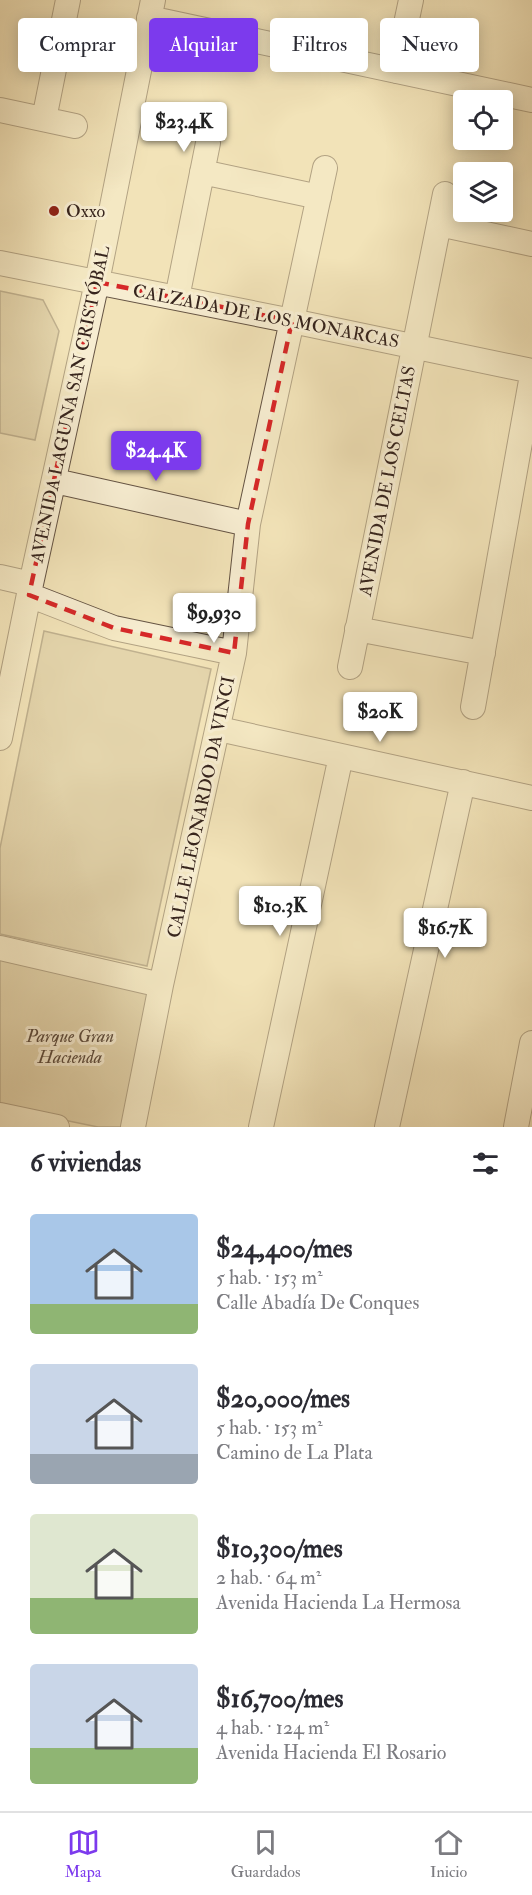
<!DOCTYPE html>
<html lang="es">
<meta charset="utf-8">
<style>
body{margin:0;font-family:"IM FELL Double Pica",serif;background:#f2f2f3;color:#2b2b33;height:100vh;display:flex;flex-direction:column;font-size:22px;white-space:nowrap}
*{box-sizing:border-box;margin:0}
p{font-size:20px;color:#7c7c81}
.icon{flex:none;width:33px;height:33px;fill:none;stroke:currentColor;stroke-width:2;stroke-linecap:round;stroke-linejoin:round}
.map{position:relative;height:1127px;overflow:hidden}
.details{display:flex;flex-direction:column;background:#fff;flex:1}
.details>*{flex:none}
.top-card{position:absolute;left:18px;top:18px;width:496px;height:54px;display:flex;gap:12px}
.tools{position:absolute;left:453px;top:90px;display:grid;gap:12px}
.tools a{display:grid;place-items:center;width:60px;height:60px;border-radius:6px;background:#fff;box-shadow:0 3px 15px #0003;font-size:30px}
.price{position:absolute;translate:-50% -51px;padding:0 14px;border-radius:6px;background:#fff;color:#222;font-size:20px;line-height:39px;filter:drop-shadow(0 2px 3px #0008)}
.price::after{content:'';position:absolute;left:50%;top:36px;width:18px;height:14px;margin-left:-9px;background:inherit;clip-path:polygon(0 0,100% 0,50% 100%)}
.price.on{background:#7c3aed;color:#fff}
ul{padding:0;list-style:none}
li{display:flex;align-items:center;gap:18px;height:150px;padding:0 30px}
li span{display:grid;place-items:center;flex:none;width:168px;height:120px;border-radius:6px;color:#555}
li>.icon{margin-inline-start:auto}
span .icon{width:72px;height:72px;fill:#fffc;stroke-width:1}
li b{font-size:26px}
h2{display:flex;justify-content:space-between;align-items:center;height:72px;padding:0 30px;font-size:26px}
.chip{padding:0 21px;border-radius:6px;background:#fff;box-shadow:0 3px 15px #0003;font-size:21px;line-height:54px}
.chip.on{background:#7c3aed;color:#fff}
.menu{display:flex;justify-content:space-around;align-items:center;height:84px;border-top:2px solid #e1e1e2;background:#fff;font-size:16px;color:#7c7c81}
.menu a{display:grid;justify-items:center;gap:3px}
.menu .on{color:#7c3aed}
.map>svg:first-child{display:block}
.green{fill:#d2c39e;stroke:#84745e;stroke-width:1.5}
.lines{fill:none;stroke-linecap:round;stroke-linejoin:round}
.minor-casing{stroke:#655444;stroke-width:26}
.minor{stroke:#f7edd1;stroke-width:24}
.marked{fill:none;stroke:#d62828;stroke-width:4.5;stroke-dasharray:12 8;stroke-linejoin:round}
.poi-dot{fill:#8f2418;stroke:#f7edd1;stroke-width:2}
.labels{text-anchor:middle;stroke-width:6;stroke-linejoin:round;paint-order:stroke}
.poi-label{font-size:18px;fill:#36241d;stroke:#f7edd1;text-anchor:start}
.street-label{font-size:18px;fill:#36241d;stroke:#f7edd1}
.park-label{font-size:18px;font-style:italic;fill:#5d4c3d;stroke:#f7edd1}
</style>
<div class="map">
<svg width="532" height="1127" viewBox="0 0 532 1127">
<rect width="100%" height="100%" fill="#f2e3b8"/>
<filter id="stains"><feTurbulence type="fractalNoise" baseFrequency=".00333" numOctaves="4"/><feColorMatrix values="0 0 0 0 .2 0 0 0 0 .09 0 0 0 0 .02 0 0 0 .5 -.17"/></filter>
<radialGradient id="worn" r=".72"><stop offset=".6" stop-color="#630" stop-opacity="0"/><stop offset="1" stop-color="#630" stop-opacity=".3"/></radialGradient>
<path class="green" d="M0 291 43 300 59 331 35 440 0 433Z
M44 631 211 669 147 966 0 934V848Z
M0 956 152 988 127 1127H98L0 1107Z"/>
<g class="lines">
<g class="minor-casing">
<path id="minor" d="M149 18 532 100
M396 71 411 0
M0 110 75 126
M44 119 68 0
M202 172 319 197
M439 224 532 244
M0 263 292 321 532 371
M177 298 208 143
M55 481 248 524
M0 577 31 584
M29 595 114 628 234 653
M357 629 483 653
M350 667 445 194
M473 707 532 375
M219 729 532 798
M0 738 31 584 97 282 153 0
M0 948 161 985
M0 1115 57 1127
M133 1127 161 985 234 653 248 524 325 168
M261 1127 341 756
M387 1127 463 782
M516 1127 532 1043"/>
</g>
<use href="#minor" class="minor"/>
</g>
<path d="M0 0H532V1127H0ZM97 282 292 321 248 524 234 653 114 628 29 595Z" fill="#f2e3b8" fill-opacity=".55" fill-rule="evenodd"/>
<path class="marked" d="M97 282 292 321 248 524 234 653 114 628 29 595Z"/>
<circle class="poi-dot" cx="54" cy="211" r="6"/>
<g class="labels">
<g class="poi-label">
<text x="66" y="217">Oxxo</text>
</g>
<g class="street-label">
<text transform="translate(266 316) rotate(11)" y="6">CALZADA DE LOS MONARCAS</text>
<text transform="translate(70 404) rotate(-78)" y="6">AVENIDA LAGUNA SAN CRISTÓBAL</text>
<text transform="translate(387 481) rotate(-79)" y="6">AVENIDA DE LOS CELTAS</text>
<text transform="translate(201 807) rotate(-78)" y="6">CALLE LEONARDO DA VINCI</text>
</g>
<g class="park-label">
<text x="70" y="1042">Parque Gran<tspan x="70" dy="21">Hacienda</tspan></text>
</g>
</g>
<rect width="100%" height="100%" filter="url(#stains)"/>
<rect width="100%" height="100%" fill="url(#worn)"/>
</svg>
<div class="tools">
<a><svg class="icon" aria-label="locate" viewBox="0 0 24 24"><circle cx="12" cy="12" r="6"/><path d="M12 2v4M12 18v4M2 12h4M18 12h4"/></svg></a>
<a><svg class="icon" aria-label="layers" viewBox="0 0 24 24"><path d="M12 4l9 5-9 5-9-5zM3 14l9 5 9-5"/></svg></a>
</div>
<b class="price" style="left:184px;top:153px">$23.4K</b>
<b class="price on" style="left:156px;top:482px">$24.4K</b>
<b class="price" style="left:214px;top:644px">$9,930</b>
<b class="price" style="left:380px;top:743px">$20K</b>
<b class="price" style="left:280px;top:937px">$10.3K</b>
<b class="price" style="left:445px;top:959px">$16.7K</b>
<div class="top-card">
<a class="chip">Comprar</a>
<a class="chip on">Alquilar</a>
<a class="chip">Filtros</a>
<a class="chip">Nuevo</a>
</div>
</div>
<section class="details">
<h2>6 viviendas<svg class="icon" aria-label="filters" viewBox="0 0 24 24"><path d="M4 7h16M4 17h16"/><circle cx="9" cy="7" r="2"/><circle cx="15" cy="17" r="2"/></svg></h2>
<ul>
<li><span style="background:linear-gradient(#a9c7e8 75%,#8fb573 0)"><svg class="icon" aria-label="home" viewBox="0 0 24 24"><path d="M3 11l9-7 9 7M6 9v11h12V9"/></svg></span><div><b>$24,400/mes</b><p>5 hab. · 153 m²</p><p>Calle Abadía De Conques</p></div></li>
<li><span style="background:linear-gradient(#c9d6e8 75%,#9aa5b1 0)"><svg class="icon" aria-label="home" viewBox="0 0 24 24"><path d="M3 11l9-7 9 7M6 9v11h12V9"/></svg></span><div><b>$20,000/mes</b><p>5 hab. · 153 m²</p><p>Camino de La Plata</p></div></li>
<li><span style="background:linear-gradient(#dfe7d0 70%,#8fb573 0)"><svg class="icon" aria-label="home" viewBox="0 0 24 24"><path d="M3 11l9-7 9 7M6 9v11h12V9"/></svg></span><div><b>$10,300/mes</b><p>2 hab. · 64 m²</p><p>Avenida Hacienda La Hermosa</p></div></li>
<li><span style="background:linear-gradient(#c9d6e8 70%,#8fb573 0)"><svg class="icon" aria-label="home" viewBox="0 0 24 24"><path d="M3 11l9-7 9 7M6 9v11h12V9"/></svg></span><div><b>$16,700/mes</b><p>4 hab. · 124 m²</p><p>Avenida Hacienda El Rosario</p></div></li>
</ul>
</section>
<nav class="menu">
<a class="on"><svg class="icon" aria-label="map" viewBox="0 0 24 24"><path d="M3 6l6-2 6 2 6-2v14l-6 2-6-2-6 2zM9 4v14M15 6v14"/></svg>Mapa</a>
<a><svg class="icon" aria-label="saved" viewBox="0 0 24 24"><path d="M7 4h10v16l-5-4-5 4z"/></svg>Guardados</a>
<a><svg class="icon" aria-label="home" viewBox="0 0 24 24"><path d="M3 11l9-7 9 7M6 9v11h12V9"/></svg>Inicio</a>
</nav>
